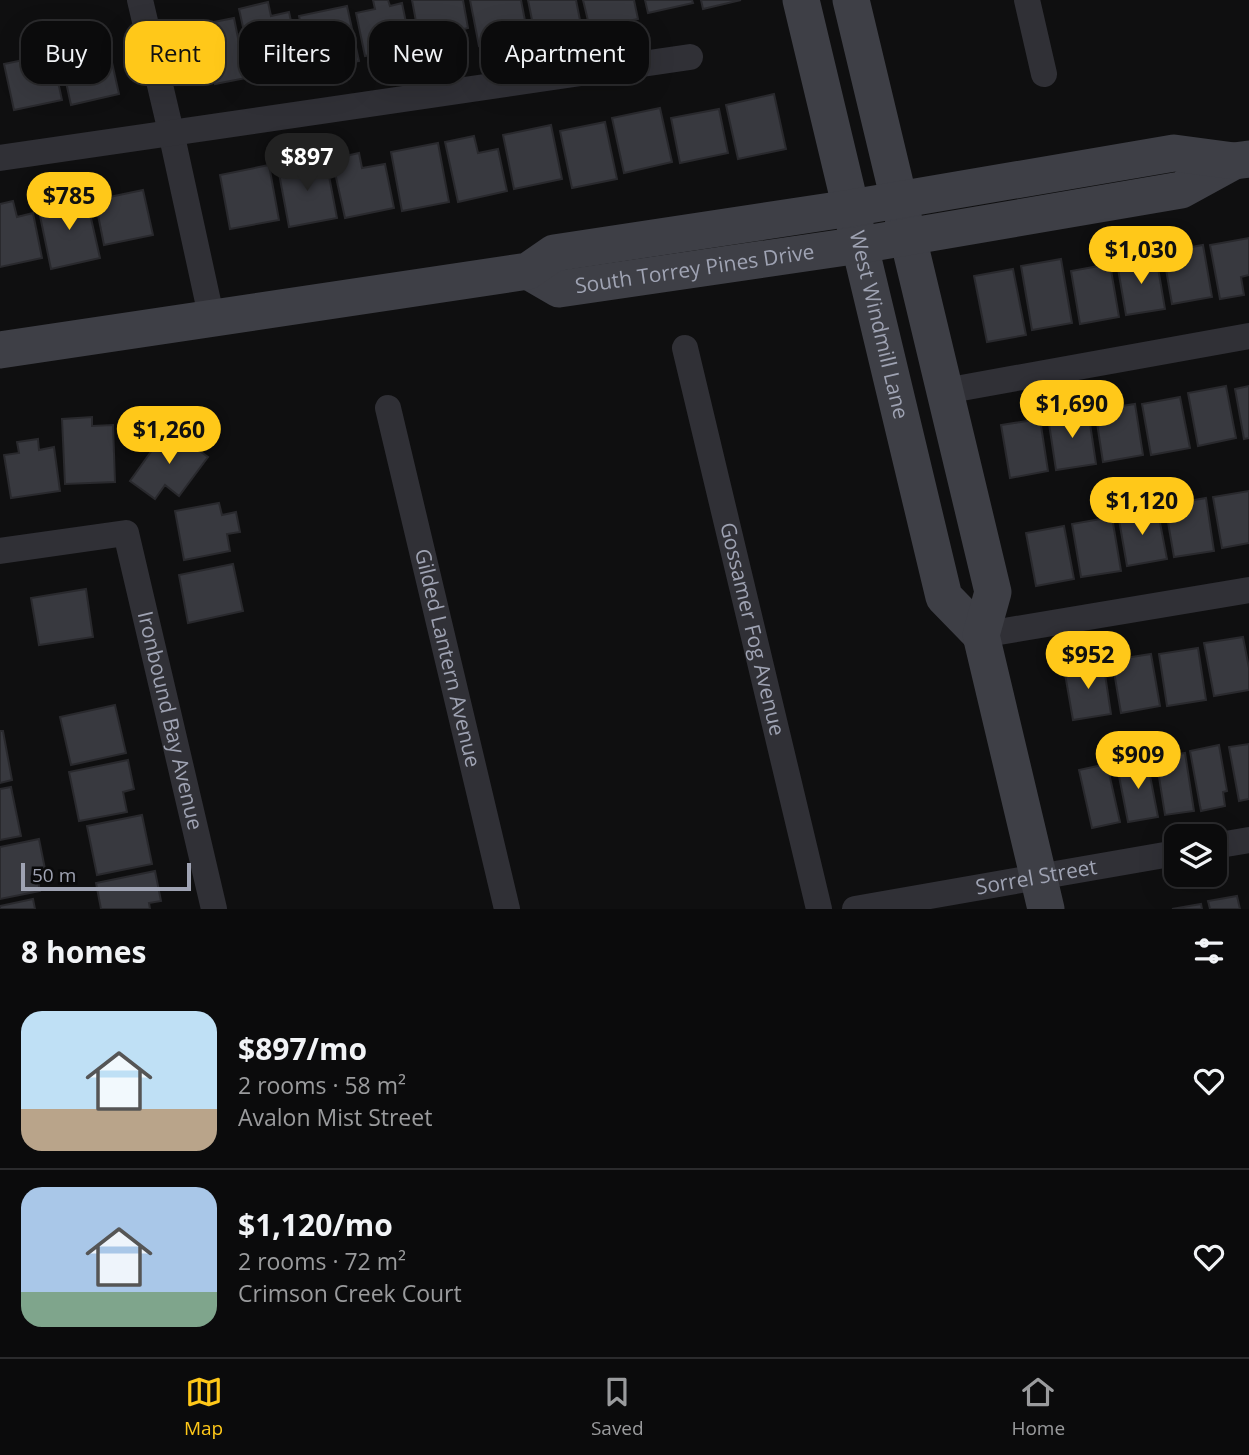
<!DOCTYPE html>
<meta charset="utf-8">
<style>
body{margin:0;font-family:"Open Sans",sans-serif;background:#141415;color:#f1f3f6;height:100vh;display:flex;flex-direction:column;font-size:26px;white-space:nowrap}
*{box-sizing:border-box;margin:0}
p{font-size:23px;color:#9a9b9d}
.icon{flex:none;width:38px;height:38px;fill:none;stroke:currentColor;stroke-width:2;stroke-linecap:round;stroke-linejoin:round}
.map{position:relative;height:909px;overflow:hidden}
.side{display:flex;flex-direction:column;background:#0b0b0c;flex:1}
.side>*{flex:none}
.banner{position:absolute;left:21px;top:21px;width:700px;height:63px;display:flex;gap:14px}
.controls{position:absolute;left:1164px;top:824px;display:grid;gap:14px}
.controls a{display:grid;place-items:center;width:63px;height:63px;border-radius:14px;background:#0b0b0c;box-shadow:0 7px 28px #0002,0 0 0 2px #2b2b2d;font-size:35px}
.scale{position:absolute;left:21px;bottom:18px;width:170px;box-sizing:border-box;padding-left:7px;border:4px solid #9fa3b3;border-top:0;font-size:19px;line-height:24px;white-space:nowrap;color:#9fa3b3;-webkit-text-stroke:5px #0a0a0b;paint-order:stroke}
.price{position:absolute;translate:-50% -60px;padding:0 16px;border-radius:24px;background:#ffc819;color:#111;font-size:23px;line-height:46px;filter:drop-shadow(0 2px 4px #0008)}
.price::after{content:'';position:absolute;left:50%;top:42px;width:21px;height:16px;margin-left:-10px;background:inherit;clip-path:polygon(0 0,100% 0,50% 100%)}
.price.selected{background:#222;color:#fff}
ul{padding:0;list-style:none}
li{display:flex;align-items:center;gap:21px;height:175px;padding:0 21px}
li+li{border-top:2px solid #2b2b2d}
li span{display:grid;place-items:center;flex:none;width:196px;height:140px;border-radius:21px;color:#555}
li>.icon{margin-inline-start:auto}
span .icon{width:84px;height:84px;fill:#fffc;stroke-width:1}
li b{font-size:30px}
h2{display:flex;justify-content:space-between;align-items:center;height:84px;padding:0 21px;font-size:30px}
.chip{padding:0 24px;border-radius:21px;background:#0b0b0c;box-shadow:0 7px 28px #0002,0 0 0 2px #2b2b2d;font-size:24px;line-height:63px}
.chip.selected{background:#ffc819;color:#111}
.tabs{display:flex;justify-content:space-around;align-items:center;height:98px;border-top:2px solid #2b2b2d;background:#0b0b0c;font-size:19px;color:#9a9b9d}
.tabs a{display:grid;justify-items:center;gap:4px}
.tabs .selected{color:#ffc819}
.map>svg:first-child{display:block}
.building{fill:#38393f;stroke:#29292d;stroke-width:2}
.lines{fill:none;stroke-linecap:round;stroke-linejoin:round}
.street{stroke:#303036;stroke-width:26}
.secondary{stroke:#3e3f46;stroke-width:37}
.labels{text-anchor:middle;stroke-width:7;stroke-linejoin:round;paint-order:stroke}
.street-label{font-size:21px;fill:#9fa3b3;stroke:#0a0a0b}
</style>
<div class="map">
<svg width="1249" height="909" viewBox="0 0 1249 909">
<rect width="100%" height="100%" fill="#0f0f10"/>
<path class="building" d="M373 0H388L390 6 402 3 411 47 365 56 356 13 375 9Z
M412 0H463L468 28 450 32 453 48 422 54Z
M470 0H521L528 36 479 46Z
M528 0H576L581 25 535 35Z
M583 0H634L638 19 590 29Z
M645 0H692L693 3 648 13Z
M701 0H741L703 9Z
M268 2 271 16 289 12 301 67 254 77 239 9Z
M347 6 359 61 310 71 299 16Z
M234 18 246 78 215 84 213 70 193 74 184 28Z
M107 40 119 94 71 105 59 50Z
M52 54 62 100 14 110 4 64Z
M774 94 786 149 738 159 726 105Z
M660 108 672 162 624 173 612 118Z
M719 109 728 153 680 163 671 118Z
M605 122 617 179 572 188 560 131Z
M551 125 562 179 514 189 503 135Z
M474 136 478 153 498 149 507 191 458 202 445 142Z
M438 143 449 202 402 211 391 152Z
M359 153 362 168 385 164 394 208 345 218 332 159Z
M326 160 337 218 289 227 278 168Z
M269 165 279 220 230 229 220 175Z
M143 190 153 235 104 245 95 200Z
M86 196 100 258 51 269 38 206Z
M13 201 17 217 33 213 42 258 0 267V204Z
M1249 238V275L1241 277 1244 295 1220 299 1210 245Z
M1203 245 1212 297 1172 304 1163 252Z
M1156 256 1165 309 1126 315 1117 263Z
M1061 259 1072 323 1032 330 1021 266Z
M1110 264 1119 317 1080 324 1071 271Z
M1013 269 1026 335 987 342 974 276Z
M1226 386 1236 438 1198 446 1188 393Z
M1249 386V438L1244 439 1235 389Z
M1180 397 1190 448 1151 455 1142 404Z
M1135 404 1143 455 1103 462 1095 410Z
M1088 410 1096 464 1056 470 1048 417Z
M92 417V426L113 425 115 482 65 484 62 419Z
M1040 419 1048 471 1010 478 1001 425Z
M168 428 208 457 179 496 165 485 155 499 130 481Z
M38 439 39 450 54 447 60 491 11 498 4 455 19 453 17 442Z
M1249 491V543L1222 548 1213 497Z
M1206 498 1214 551 1174 557 1165 505Z
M219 503 222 515 236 512 240 532 227 534 230 551 184 560 175 511Z
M1157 507 1167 559 1127 566 1118 514Z
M1112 517 1121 571 1081 577 1072 524Z
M1064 526 1074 579 1036 586 1026 533Z
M233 564 243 611 188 623 179 575Z
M86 589 93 637 39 645 31 598Z
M1243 637 1249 668V690L1214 696 1204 643Z
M1198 648 1206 700 1167 706 1159 654Z
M1151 654 1160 706 1121 713 1112 660Z
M1103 661 1111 714 1073 720 1064 668Z
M115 705 126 753 71 765 60 717Z
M0 731H3L12 780 0 783Z
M1249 744V799L1239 801 1229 747Z
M1219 745 1227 791 1223 792 1225 806 1201 811 1190 751Z
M1185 753 1194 811 1165 815 1156 758Z
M128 760 134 789 123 792 127 812 79 821 69 772Z
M1147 760 1158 817 1128 822 1117 766Z
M1107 764 1120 822 1092 828 1079 770Z
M11 787 21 836 0 840V789Z
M142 815 152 864 97 875 87 826Z
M39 839 45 869 36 871 40 891 0 899V847Z
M155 871 161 901 149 903 150 909H101L96 883Z
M1237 896 1240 909H1210L1208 901Z
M33 899 35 909H0V906Z
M1201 904 1202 909H1172Z"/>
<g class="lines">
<g class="street">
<path d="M140 0 171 132 212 320"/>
<path d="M1027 0 1044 74"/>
<path d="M0 158 690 57"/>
<path id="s1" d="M685 348 819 909"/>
<path d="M945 391 1249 336"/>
<path id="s2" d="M388 408 507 909"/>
<path id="s3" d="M0 551 126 533 214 909"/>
<path d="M981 635 1249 590"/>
<path d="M1214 846 1249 840"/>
<path id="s4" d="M855 909 1176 853"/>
</g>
<g class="secondary">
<path id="s5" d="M801 0 944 597 981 635"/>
<path d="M851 0 993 592 981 635 1046 909"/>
<path id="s6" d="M528 271 559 289 860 245 1181 190 1234 161"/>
<path d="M0 350 528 271 554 253 851 208 1174 153 1234 161 1249 159"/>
</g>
</g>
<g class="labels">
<g class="street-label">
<text dy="7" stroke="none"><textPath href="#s6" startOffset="173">South Torrey Pines Drive</textPath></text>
<text dy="7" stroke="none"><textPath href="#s5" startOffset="334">West Windmill Lane</textPath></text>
<text dy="7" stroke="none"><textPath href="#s1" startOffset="289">Gossamer Fog Avenue</textPath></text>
<text dy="7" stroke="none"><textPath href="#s2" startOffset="257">Gilded Lantern Avenue</textPath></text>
<text dy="7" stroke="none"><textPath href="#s3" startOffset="320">Ironbound Bay Avenue</textPath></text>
<text dy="7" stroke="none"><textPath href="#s4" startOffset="184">Sorrel Street</textPath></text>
</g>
</g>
</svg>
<div class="controls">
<a><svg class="icon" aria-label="layers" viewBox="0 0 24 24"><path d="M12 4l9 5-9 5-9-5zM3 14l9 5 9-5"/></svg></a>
</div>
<div class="scale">50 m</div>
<b class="price selected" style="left:307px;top:193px">$897</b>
<b class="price" style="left:69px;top:232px">$785</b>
<b class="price" style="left:1141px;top:286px">$1,030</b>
<b class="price" style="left:1072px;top:440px">$1,690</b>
<b class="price" style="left:169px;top:466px">$1,260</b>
<b class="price" style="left:1142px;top:537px">$1,120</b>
<b class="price" style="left:1088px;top:691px">$952</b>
<b class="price" style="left:1138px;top:791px">$909</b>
<div class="banner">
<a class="chip">Buy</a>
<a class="chip selected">Rent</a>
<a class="chip">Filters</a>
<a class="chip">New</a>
<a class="chip">Apartment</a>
</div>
</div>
<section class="side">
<h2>8 homes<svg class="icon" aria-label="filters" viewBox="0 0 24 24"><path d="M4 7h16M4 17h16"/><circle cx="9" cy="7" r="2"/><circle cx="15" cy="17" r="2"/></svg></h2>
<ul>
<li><span style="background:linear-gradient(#bfe0f5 70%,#b9a48a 0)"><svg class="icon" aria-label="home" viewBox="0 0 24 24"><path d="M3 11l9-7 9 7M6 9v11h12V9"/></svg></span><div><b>$897/mo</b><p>2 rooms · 58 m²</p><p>Avalon Mist Street</p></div><svg class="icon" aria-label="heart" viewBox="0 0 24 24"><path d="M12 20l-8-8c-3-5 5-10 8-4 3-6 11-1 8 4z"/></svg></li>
<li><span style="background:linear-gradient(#a9c7e8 75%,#7fa58c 0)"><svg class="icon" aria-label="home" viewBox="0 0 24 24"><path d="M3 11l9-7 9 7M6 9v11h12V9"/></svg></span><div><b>$1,120/mo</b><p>2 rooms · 72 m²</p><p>Crimson Creek Court</p></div><svg class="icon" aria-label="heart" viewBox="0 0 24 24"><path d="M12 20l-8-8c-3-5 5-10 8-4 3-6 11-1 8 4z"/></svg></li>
</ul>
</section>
<nav class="tabs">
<a class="selected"><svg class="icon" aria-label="map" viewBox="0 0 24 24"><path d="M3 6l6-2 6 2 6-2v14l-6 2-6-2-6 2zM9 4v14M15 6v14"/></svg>Map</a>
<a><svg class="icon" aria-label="saved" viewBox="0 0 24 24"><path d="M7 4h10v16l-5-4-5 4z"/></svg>Saved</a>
<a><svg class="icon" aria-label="home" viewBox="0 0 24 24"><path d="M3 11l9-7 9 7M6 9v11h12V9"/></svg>Home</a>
</nav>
